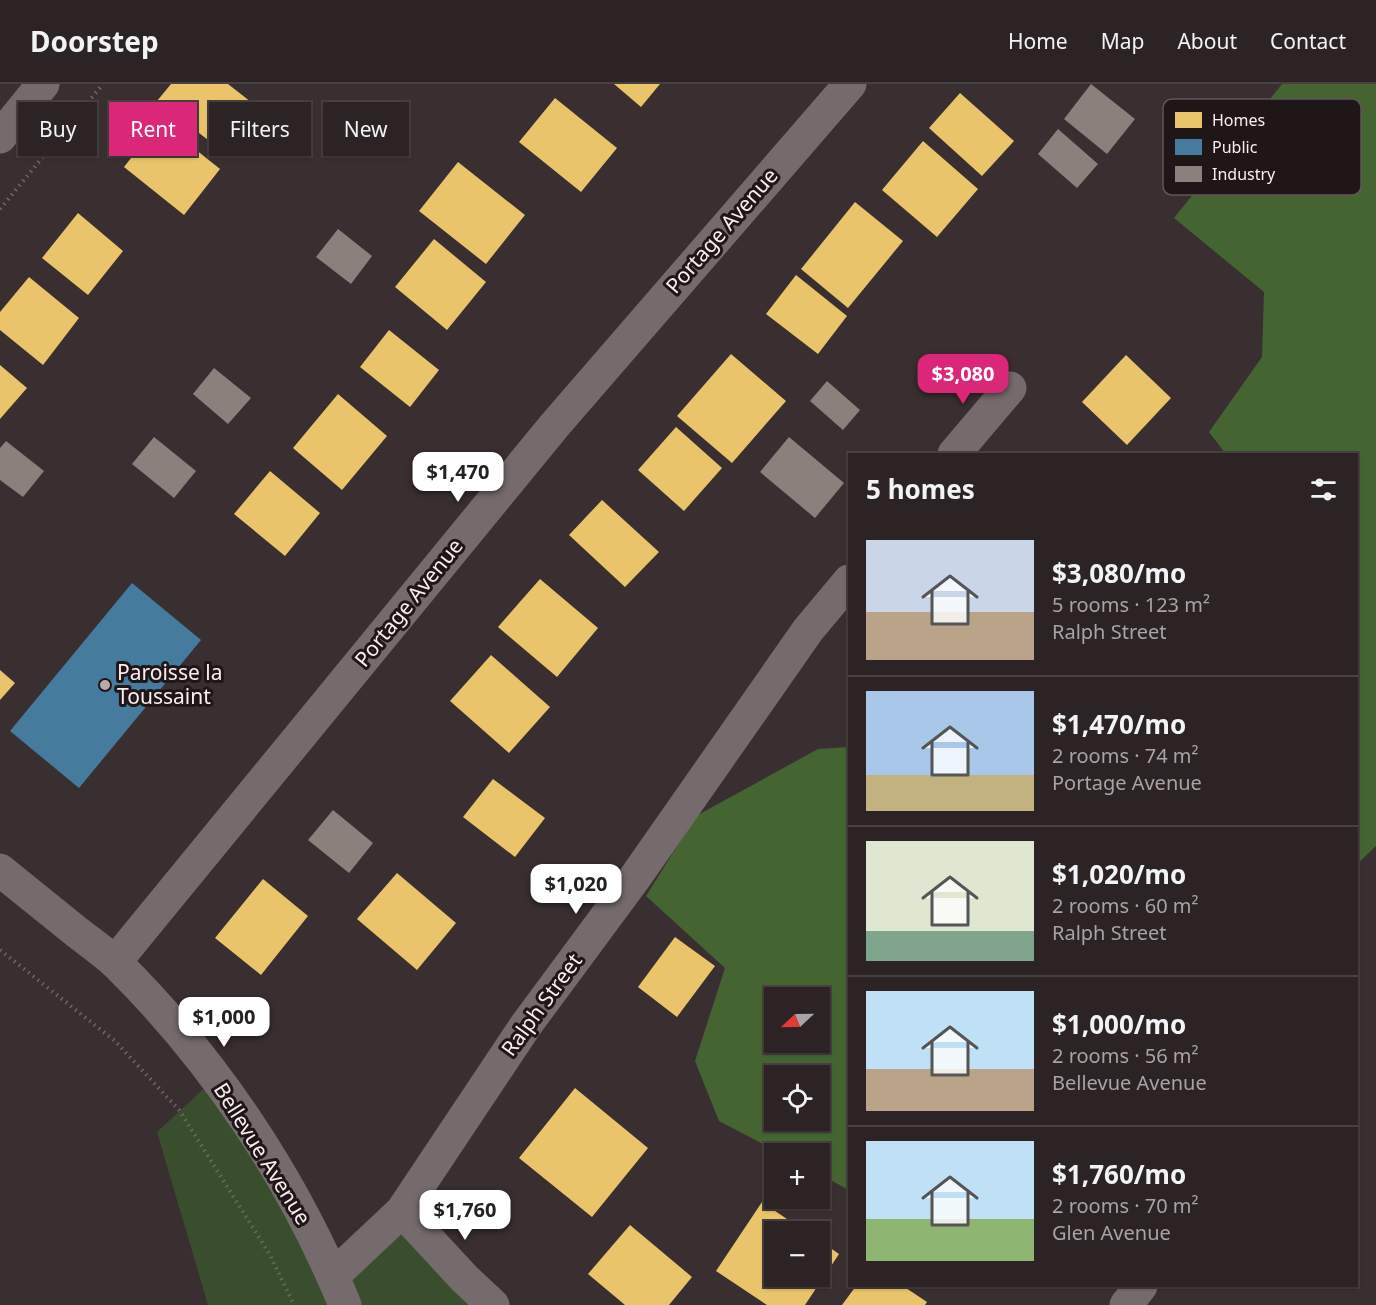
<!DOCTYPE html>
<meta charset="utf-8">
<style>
body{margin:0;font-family:"Noto Sans",sans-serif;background:#382f31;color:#f1f3f6;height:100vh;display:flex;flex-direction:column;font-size:22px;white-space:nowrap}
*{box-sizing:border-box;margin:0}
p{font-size:20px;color:#a6a4a6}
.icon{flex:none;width:33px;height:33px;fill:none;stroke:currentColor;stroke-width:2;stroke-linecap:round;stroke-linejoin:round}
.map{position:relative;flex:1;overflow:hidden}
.sheet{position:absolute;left:848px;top:369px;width:510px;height:834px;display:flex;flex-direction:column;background:#2c2324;border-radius:0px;box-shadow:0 2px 4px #0004,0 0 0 2px #484041}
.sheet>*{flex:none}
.guide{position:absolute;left:18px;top:18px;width:570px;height:54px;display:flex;gap:12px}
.needle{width:39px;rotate:248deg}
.tools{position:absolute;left:764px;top:903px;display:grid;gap:12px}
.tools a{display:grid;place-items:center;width:66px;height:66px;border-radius:0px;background:#2c2324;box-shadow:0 2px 4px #0004,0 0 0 2px #484041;font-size:30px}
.price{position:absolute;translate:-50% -51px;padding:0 14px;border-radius:12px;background:#fff;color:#222;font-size:20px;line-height:39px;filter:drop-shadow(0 2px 3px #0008)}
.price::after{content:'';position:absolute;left:50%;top:36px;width:18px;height:14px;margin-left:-9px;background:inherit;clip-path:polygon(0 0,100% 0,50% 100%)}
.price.current{background:#db2777;color:#fff}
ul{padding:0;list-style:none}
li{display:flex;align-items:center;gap:18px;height:150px;padding:0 18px}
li+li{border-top:2px solid #484041}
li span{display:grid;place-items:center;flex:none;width:168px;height:120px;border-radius:0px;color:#555}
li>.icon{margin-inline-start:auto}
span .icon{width:72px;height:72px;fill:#fffc;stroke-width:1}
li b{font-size:26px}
h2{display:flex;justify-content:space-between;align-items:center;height:72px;padding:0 18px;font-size:26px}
.tag{padding:0 21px;border-radius:0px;background:#2c2324;box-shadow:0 2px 4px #0004,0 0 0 2px #484041;font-size:21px;line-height:54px}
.tag.current{background:#db2777;color:#fff}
header{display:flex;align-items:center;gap:36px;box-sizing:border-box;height:84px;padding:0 30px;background:#2c2324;border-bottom:2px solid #484041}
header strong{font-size:28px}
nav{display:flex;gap:33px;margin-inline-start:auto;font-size:21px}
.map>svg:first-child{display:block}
.green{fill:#384e2d}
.forest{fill:#446532;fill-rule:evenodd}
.homes{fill:#e9c46a}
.public{fill:#457b9d}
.industry{fill:#8a817c}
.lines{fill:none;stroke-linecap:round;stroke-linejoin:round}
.path{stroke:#706667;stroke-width:4;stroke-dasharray:1.5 4.5;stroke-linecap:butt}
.minor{stroke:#766b6c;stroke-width:33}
.secondary{stroke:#766b6c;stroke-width:33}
.poi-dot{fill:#b8aaac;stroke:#1f1617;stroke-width:2}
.labels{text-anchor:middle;stroke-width:6;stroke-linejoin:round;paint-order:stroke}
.street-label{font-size:21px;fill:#fcedef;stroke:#1f1617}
.poi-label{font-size:21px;fill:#fcedef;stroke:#1f1617;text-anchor:start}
.key{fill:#1f1617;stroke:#615658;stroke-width:1.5}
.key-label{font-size:16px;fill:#fcedef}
</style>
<header>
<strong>Doorstep</strong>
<nav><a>Home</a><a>Map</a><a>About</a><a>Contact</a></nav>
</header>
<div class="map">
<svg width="1376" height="1221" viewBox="0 0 1376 1221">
<rect width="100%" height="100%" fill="#3a2f30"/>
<path class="green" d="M212 997 325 1184 401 1131 488 1221H208L157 1048Z"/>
<path class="forest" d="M1282 0H1376V762L1356 781V370H1226L1209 348 1262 273 1264 208 1174 134Z
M849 663V1106L819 1090V1070L780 1069 719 1037 695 977 725 884 646 812 696 732 818 665ZM774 914H819V958H774ZM774 992H819V1036H774Z"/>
<path class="homes" d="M171 0H228L251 18 216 62 157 17Z
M614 0H660L641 23Z
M960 9 1014 57 982 92 929 44Z
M555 14 617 64 581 108 519 58Z
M160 37 220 85 184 131 124 83Z
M923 57 978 105 937 153 882 106Z
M458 78 525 131 486 180 419 127Z
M855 118 903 157 848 224 801 185Z
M78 129 123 167 88 211 42 174Z
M434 155 486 198 447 246 395 203Z
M796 191 847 232 818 270 766 230Z
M29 193 79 234 43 281 0 246V228Z
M389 246 439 286 410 323 360 283Z
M731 270 786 317 732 379 677 332Z
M1126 271 1171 314 1127 361 1082 318Z
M0 281 27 304 0 335Z
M338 310 387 352 342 406 293 364Z
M676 343 722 384 684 427 638 386Z
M270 387 320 429 285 472 234 430Z
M602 416 659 468 625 503 569 451Z
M540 495 598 544 557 593 498 543Z
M491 571 550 623 509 669 450 617Z
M0 586 15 599 0 616Z
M493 695 545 734 515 773 463 733Z
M397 789 456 839 417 886 357 835Z
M263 795 308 832 261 891 215 854Z
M675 853 715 882 677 933 638 903Z
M575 1004 648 1064 592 1133 519 1074Z
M762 1118 806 1148H774V1192H819V1156L839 1170 805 1221H767L716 1187Z
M630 1141 692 1193 669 1221H625L588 1190Z
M856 1202H903L927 1218 925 1221H842Z"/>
<path class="public" d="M132 499 201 556 79 704 10 647Z"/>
<path class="industry" d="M1091 0 1135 35 1107 70 1064 35Z
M1058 45 1098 80 1077 104 1038 70Z
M338 145 372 172 351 200 316 173Z
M214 284 251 314 228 340 193 310Z
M827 297 860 326 843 346 810 317Z
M154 353 196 387 174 414 132 380Z
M789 353 844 399 815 434 760 388Z
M6 357 44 387 23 413 0 396V364Z
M333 726 373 759 349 789 308 756Z"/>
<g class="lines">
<path class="path" d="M0 125 103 0
M0 866 115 957 179 1026 270 1171 294 1221"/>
<path class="minor" d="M0 53 43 0
M954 370 1010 304
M115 878 554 342 850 0
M402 1127 465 1195 493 1221
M333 1192 402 1127 526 941 634 795 808 546 849 497
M1126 1221 1141 1202"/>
<path class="secondary" d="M0 786C26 807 52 828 78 849 91 859 105 869 117 880 214 976 293 1094 345 1221"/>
</g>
<circle class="poi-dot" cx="105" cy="601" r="6"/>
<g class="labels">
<g class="street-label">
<text transform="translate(722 147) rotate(-49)" y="7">Portage Avenue</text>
<text transform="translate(409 519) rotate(-51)" y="7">Portage Avenue</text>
<text transform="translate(542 921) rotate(-54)" y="7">Ralph Street</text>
<text transform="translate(262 1070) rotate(58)" y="7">Bellevue Avenue</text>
</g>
<g class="poi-label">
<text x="117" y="596">Paroisse la<tspan x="117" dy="24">Toussaint</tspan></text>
</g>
</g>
<rect x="1163" y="15" width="198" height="96" rx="9" class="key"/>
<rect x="1175" y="28" width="27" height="16" fill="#e9c46a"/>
<rect x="1175" y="55" width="27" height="16" fill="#457b9d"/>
<rect x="1175" y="82" width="27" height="16" fill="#8a817c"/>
<g class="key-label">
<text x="1212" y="42">Homes</text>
<text x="1212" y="69">Public</text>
<text x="1212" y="96">Industry</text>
</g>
</svg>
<div class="tools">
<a><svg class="needle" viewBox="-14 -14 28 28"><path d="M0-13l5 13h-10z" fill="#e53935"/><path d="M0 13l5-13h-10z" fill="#a6a4a6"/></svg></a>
<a><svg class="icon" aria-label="locate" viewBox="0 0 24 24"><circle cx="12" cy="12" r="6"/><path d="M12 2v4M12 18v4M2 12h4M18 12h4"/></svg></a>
<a>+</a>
<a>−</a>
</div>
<b class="price current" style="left:963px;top:321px">$3,080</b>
<b class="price" style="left:458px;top:419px">$1,470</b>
<b class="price" style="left:576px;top:831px">$1,020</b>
<b class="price" style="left:224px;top:964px">$1,000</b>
<b class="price" style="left:465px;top:1157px">$1,760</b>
<div class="guide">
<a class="tag">Buy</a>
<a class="tag current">Rent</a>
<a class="tag">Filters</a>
<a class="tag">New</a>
</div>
<section class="sheet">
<h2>5 homes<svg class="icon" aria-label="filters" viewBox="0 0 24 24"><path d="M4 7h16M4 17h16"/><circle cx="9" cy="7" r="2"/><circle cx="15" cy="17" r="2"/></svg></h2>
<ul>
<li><span style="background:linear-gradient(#c9d6e8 60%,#b9a48a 0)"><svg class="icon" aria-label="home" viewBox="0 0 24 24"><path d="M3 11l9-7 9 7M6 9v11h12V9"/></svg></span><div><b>$3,080/mo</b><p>5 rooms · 123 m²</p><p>Ralph Street</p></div></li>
<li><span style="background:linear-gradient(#a9c7e8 70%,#c2b280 0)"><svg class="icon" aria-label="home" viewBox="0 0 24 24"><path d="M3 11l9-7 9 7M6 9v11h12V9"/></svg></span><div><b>$1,470/mo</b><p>2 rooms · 74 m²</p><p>Portage Avenue</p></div></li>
<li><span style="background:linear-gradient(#dfe7d0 75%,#7fa58c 0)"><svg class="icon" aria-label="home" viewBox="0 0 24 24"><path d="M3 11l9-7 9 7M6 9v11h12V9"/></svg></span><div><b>$1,020/mo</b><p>2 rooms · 60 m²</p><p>Ralph Street</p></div></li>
<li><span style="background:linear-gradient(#bfe0f5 65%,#b9a48a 0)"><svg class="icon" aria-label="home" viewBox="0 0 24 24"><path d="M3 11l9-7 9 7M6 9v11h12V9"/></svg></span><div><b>$1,000/mo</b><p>2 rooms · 56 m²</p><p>Bellevue Avenue</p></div></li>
<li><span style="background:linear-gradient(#bfe0f5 65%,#8fb573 0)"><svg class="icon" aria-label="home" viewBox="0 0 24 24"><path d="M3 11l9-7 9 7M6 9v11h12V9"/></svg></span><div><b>$1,760/mo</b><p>2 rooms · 70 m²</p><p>Glen Avenue</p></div></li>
</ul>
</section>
</div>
